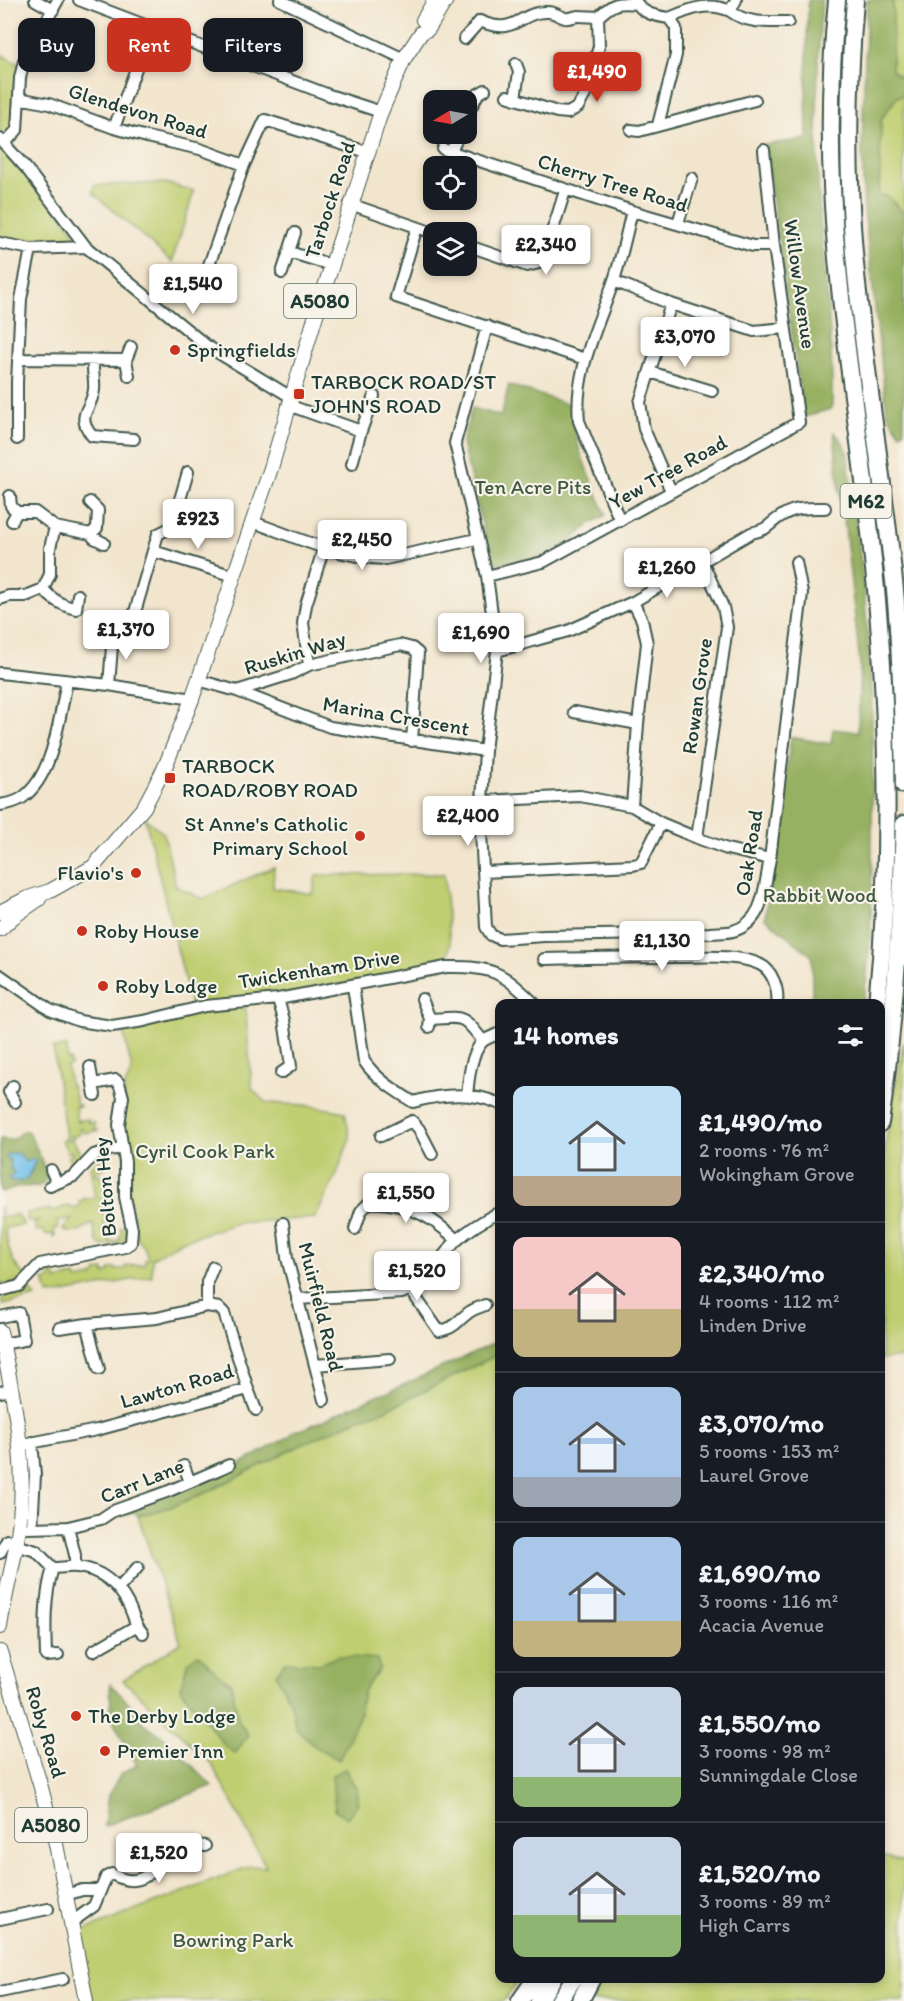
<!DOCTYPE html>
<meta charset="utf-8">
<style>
body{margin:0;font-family:Itim,sans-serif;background:#20242c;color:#f1f3f6;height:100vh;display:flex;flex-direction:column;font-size:22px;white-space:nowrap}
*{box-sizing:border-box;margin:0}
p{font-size:20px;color:#9ea1a6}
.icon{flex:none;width:33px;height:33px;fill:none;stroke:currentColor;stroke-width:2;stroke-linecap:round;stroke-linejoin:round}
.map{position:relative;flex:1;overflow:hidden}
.details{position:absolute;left:495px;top:999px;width:390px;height:984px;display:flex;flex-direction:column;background:#171b24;border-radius:12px;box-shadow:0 3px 9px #0003}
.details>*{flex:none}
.hud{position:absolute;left:18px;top:18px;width:387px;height:54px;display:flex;gap:12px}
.needle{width:39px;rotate:260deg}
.fabs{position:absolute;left:423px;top:90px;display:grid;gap:12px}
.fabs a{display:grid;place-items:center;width:54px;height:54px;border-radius:12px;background:#171b24;box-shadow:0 3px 9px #0003;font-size:30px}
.price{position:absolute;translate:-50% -51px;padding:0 14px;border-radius:6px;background:#fff;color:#222;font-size:20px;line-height:39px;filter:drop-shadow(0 2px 3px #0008)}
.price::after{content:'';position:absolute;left:50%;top:36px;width:18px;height:14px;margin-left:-9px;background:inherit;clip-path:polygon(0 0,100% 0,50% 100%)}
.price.selected{background:#c8321e;color:#fff}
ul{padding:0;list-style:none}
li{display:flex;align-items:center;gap:18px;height:150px;padding:0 18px}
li+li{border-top:2px solid #363941}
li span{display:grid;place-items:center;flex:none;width:168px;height:120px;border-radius:12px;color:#555}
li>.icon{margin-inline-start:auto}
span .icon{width:72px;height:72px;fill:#fffc;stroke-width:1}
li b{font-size:26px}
h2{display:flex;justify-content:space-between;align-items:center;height:72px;padding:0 18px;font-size:26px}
.pill{padding:0 21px;border-radius:12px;background:#171b24;box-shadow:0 3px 9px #0003;font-size:21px;line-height:54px}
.pill.selected{background:#c8321e;color:#fff}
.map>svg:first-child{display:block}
.green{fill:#bfce70;stroke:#6f8652;stroke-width:1.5}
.forest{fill:#97b162;stroke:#5b774b;stroke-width:1.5;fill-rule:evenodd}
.water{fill:#6fbfea;stroke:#477e8f;stroke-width:1.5}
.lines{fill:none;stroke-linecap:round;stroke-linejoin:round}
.minor-casing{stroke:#3f564b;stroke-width:14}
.major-casing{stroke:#3f564b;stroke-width:16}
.highway-casing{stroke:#3f564b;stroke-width:20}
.minor{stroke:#fff;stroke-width:10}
.major{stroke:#fff;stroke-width:14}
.highway{stroke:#fff;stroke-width:16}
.poi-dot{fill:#c8321e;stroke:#f7f3e8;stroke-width:2}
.labels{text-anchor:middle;stroke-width:4.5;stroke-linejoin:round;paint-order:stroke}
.shield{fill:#f7f3e8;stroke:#60746a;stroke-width:1.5}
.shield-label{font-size:20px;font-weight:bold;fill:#1f3d34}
.street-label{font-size:21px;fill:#1f3d34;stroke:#f7f3e8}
.poi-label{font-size:21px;fill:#1f3d34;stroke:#f7f3e8;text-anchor:start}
.park-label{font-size:21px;fill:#3f5a40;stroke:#f7f3e8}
</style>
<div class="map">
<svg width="904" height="2001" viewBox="0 0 904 2001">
<rect width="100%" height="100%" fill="#f7f3e8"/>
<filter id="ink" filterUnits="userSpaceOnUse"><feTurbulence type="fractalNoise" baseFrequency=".0167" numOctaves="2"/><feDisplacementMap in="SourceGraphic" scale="12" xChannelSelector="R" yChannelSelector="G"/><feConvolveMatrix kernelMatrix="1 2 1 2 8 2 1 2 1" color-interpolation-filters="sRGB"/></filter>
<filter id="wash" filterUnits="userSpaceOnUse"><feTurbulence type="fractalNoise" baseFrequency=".008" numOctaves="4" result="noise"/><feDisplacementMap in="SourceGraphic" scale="24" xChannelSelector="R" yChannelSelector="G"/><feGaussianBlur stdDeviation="1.35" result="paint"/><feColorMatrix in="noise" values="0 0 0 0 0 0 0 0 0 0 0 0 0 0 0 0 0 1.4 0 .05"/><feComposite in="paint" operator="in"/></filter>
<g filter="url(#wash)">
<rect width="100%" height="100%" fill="#f2e5cd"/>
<path class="green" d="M893 0H904V75L899 76 892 70Z
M0 54 20 65 17 130 5 143 86 247 0 243Z
M904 95V214L888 196H879L881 119 897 97Z
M165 183 194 191 172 262 93 193 94 185Z
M145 818 164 834 176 886 202 899 274 867 273 888 313 894 316 875 444 874 450 944 446 967 245 1002 252 1089 267 1103 305 1105 345 1112 350 1138 336 1176 315 1218 237 1223 182 1241 152 1258V1276L53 1295V1293L48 1294 45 1282 44 1281 51 1279 50 1273 35 1276 41 1268 64 1264 65 1271 61 1272 59 1268 54 1269 56 1280 76 1276 77 1280 93 1277 98 1271 104 1270 105 1274 110 1272V1269L115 1268 116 1270 126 1268V1266L145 1264V1259L148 1258 144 1246 137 1239 130 1200 122 1130 125 1086 132 1070 122 1025 192 1009Z
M904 1042V1357L881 1359V1169Z
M67 1047V1060H70L71 1065 67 1066 70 1086H72L77 1105 81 1106 75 1107 77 1121 88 1119 89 1123 94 1122 95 1129 98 1130 85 1133 81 1127 79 1128 81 1133 72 1138 71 1136 66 1138 53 1048Z
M62 1140H73L84 1159 74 1170 68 1157 73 1154 71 1151 68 1153Z
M103 1157 104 1168 94 1172 95 1175 100 1174 101 1180 104 1182 105 1195H111L101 1197C98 1203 101 1204 102 1209L100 1210V1212H104L105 1219 103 1221 107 1227 103 1228V1232H107L110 1242 120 1240 119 1236 122 1235 120 1228 127 1227 126 1240 124 1242 103 1246 97 1242 93 1224C91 1225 81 1229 78 1232H67L63 1229 72 1219 57 1221 58 1228 54 1229 55 1236 53 1237 52 1234 45 1235 43 1230 36 1231 34 1222 40 1220 28 1222 26 1213 50 1209 51 1212 69 1205 70 1207H79V1202L83 1201V1199L95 1197 90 1167Z
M0 1206 1 1218 17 1214 18 1218H21L23 1225 5 1228C8 1247 10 1263 25 1275L20 1281 5 1285 0 1282Z
M29 1285 30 1292H32L36 1297 3 1305 2 1299C10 1292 21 1293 29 1285Z
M499 1354 500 1978 520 1979 503 2001H86L79 1969 80 1932 250 1866 266 1867 211 1763 123 1680 181 1643 138 1516 174 1506 207 1492 305 1443 356 1420 385 1410Z
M881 1856 904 1862V2001H592L603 1979 880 1978Z"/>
<path class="forest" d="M808 0H822C816 71 816 145 820 216 825 279 833 341 832 404L831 409 804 417 765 145 807 139 806 90Z
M867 0H893L892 70 899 76 904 75V95L897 97 881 119 879 196H888L904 214V431L900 433 887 414 864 209 862 148Z
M509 385 571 405C573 444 591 479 606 515L591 523 571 541 551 550 539 558 492 564 462 443 472 408 501 416Z
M834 432 841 440 847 451C856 523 866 595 870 668 873 722 873 777 872 831 872 889 872 947 863 1003H812V956L765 918 791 737 831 744 833 729 858 732 860 664 842 501 840 500Z
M23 1131H27C34 1136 43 1167 48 1177L40 1186 15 1187 8 1191 0 1192V1139L12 1140ZM10 1153 27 1162 32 1159 35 1161 31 1173 21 1182 10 1180 14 1172 11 1169 10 1159 7 1155Z
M499 1341V1354L385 1410 356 1420 305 1443 207 1492 174 1506 138 1516 136 1512 114 1518V1514L233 1468 290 1436 294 1431 306 1428 378 1395 390 1391Z
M198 1654 218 1674 231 1683 239 1721 248 1735 235 1754 225 1746 180 1688 188 1662Z
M338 1656 377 1659 380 1668 363 1691 359 1717 339 1760 316 1747 296 1728 291 1704 276 1674 285 1662 320 1664Z
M110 1684 131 1705 143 1723 164 1737 212 1786 104 1826 108 1795 121 1774 137 1765 111 1718Z
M345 1769 356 1788 358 1803 347 1818 335 1810 332 1775Z"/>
<path class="water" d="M14 1153 20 1154 22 1159 26 1162 33 1159 36 1161C27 1174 31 1185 10 1180L9 1178 14 1172 11 1169 10 1159 6 1158 7 1155Z"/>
</g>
<g filter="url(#ink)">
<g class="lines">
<g class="minor-casing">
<path id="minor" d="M35 0 53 10
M79 0 329 95 381 112
M280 0 404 59
M635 0C642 14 655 16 669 18L676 28V55L658 125
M736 0 730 11C747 24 767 22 788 22
M669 18C690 9 708 1 730 11
M464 39 480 21C516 37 519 11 548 12 554 12 559 16 565 18 570 19 575 16 579 16 586 16 592 17 598 17
M507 96 557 112 568 113 578 107 587 91 599 46 598 17C613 3 617 2 637 4
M19 98 49 104 114 128 147 137 200 149 244 165
M515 99 519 72 516 64
M466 117 478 94 485 90
M114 128 151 28
M631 130 639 131 755 100
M0 139 26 168 86 247 207 346 291 397
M5 143 17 130 20 78 24 61 58 0
M443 149 632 211 753 246H774
M451 152 459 134
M350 204 434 233
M678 223 692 178
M417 227 396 297 585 359
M0 243 31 249 86 247
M466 245 527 266 539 263 554 226 565 191
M289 252 331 265
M209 265 244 165 265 120 367 152
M282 273 295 233
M614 281 671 304 754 331 785 328
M671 304 640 402 644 429 671 491
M487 326 455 443 487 576 497 651 485 751 482 801 481 831 486 927 491 935 500 939 544 936 710 933C717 932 726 933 733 931 765 922 764 886 770 859L802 593 796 562
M19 359 126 360
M93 360C92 370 95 380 94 390 91 411 75 414 92 436L134 439
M650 372 712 391
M129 376 126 360 131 347
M288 405 361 431
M17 439V382L21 299 31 249
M352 464 361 431 374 396
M10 496 11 506 17 512 12 521
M17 512H35L55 527 91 534 97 528 98 510 90 502
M620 521 579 421C574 373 597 328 613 283 621 260 626 235 632 211
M253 522C295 537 340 558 385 559L477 539
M91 534 94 538 104 543
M153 551 234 576
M487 576 543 562 799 422 774 246 764 150
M43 589C53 600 61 605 76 609L78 595
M0 599 9 596H26L43 589 50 574V548L55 527
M135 612 158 534 172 527 188 472
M497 651 568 631 633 602 751 533C773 528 767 524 783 515 796 507 811 508 825 508
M309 665 303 623 306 605 324 547
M0 673 109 685 192 699
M198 680 237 691 330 727 485 751
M109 685 113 634
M237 691 291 674 309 665 400 645 412 648 418 653 412 741
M574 712 638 724
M482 801 580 796 632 806 661 823 697 838 727 849 770 859
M0 805C7 804 16 802 22 798 54 776 59 717 67 682
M632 806 638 724 647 643 642 620 633 602
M697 838 727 627 723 607 703 563
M483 872 633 865 641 863 661 823
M544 959C588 958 633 957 677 957 701 957 738 954 759 964 773 970 779 990 777 1004
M0 975 50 1010 79 1021 112 1026 144 1021 205 1006 278 999 446 967C493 966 502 972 535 1004
M353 986 364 1061C376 1079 396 1091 413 1102 442 1094 472 1091 500 1104
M278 999 284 1020 291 1066 281 1073
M422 999 430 1019 429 1027
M430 1019C464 1017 462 1014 483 1041
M90 1067 95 1095
M13 1086 9 1092 15 1102
M467 1095C469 1079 470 1056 482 1042 486 1038 494 1036 500 1033
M381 1136 412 1121 419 1129 432 1154
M51 1170 57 1183
M50 1186 74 1176 94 1155 109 1150 122 1148
M283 1223 287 1258 324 1400
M355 1229 361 1211 369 1203C389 1201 414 1209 430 1219 440 1225 449 1233 457 1240
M410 1289 439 1331C455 1328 455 1323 467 1314 472 1309 479 1308 485 1305
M0 1291 19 1286 40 1264 125 1247 131 1243 132 1229 125 1197V1162L119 1125 123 1097 119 1083 116 1080 93 1084
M297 1299 402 1293C426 1283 439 1259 456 1241 469 1229 484 1220 500 1212
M0 1317 19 1313 24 1340 2 1344
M87 1324 99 1369
M59 1328 87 1324 157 1318 207 1306
M315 1365 390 1359
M248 1389 256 1410
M0 1392 11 1390
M20 1445 97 1430 248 1389 224 1313 219 1308 207 1306V1282L213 1267
M184 1466 190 1482
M68 1527 75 1555V1567
M29 1528 68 1527 101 1519 113 1511 169 1491 229 1465
M32 1528 35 1475 32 1442
M16 1545 36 1551 53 1568C61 1568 69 1566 77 1567 100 1569 118 1584 128 1604 134 1615 134 1625 143 1633
M0 1553 7 1540
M53 1568C44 1597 45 1626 46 1656L58 1655
M119 1588 138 1567
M93 1651 136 1626
M66 1895 82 1890H99
M0 1919 48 1909
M72 1922 94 1906 106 1877 112 1874C146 1894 156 1861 182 1848 189 1844 197 1845 205 1846
M0 1992 63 1979"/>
</g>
<g class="major-casing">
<path id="major" d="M423 20 435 0
M0 912 28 898 50 891 93 867 144 807 165 767 192 699 271 468 315 318 381 112 404 59 421 33 428 29 446 0
M0 929 13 917 39 899
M0 1331C12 1392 27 1455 20 1518 17 1555 5 1590 0 1627
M0 1652 40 1784 56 1844 86 2001"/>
</g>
<g class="highway-casing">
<path id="highway" d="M837 0C828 91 829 186 839 278 847 360 860 442 869 524 888 682 893 844 877 1004
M855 0C848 84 847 169 854 253 864 366 883 478 895 590 901 655 903 720 904 785
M880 1123C894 1024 901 924 904 824
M520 2001 536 1978
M539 2001 553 1978
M559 2001 574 1978
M580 2001 592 1978"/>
</g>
<use href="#minor" class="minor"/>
<use href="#major" class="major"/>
<use href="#highway" class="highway"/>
</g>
</g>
<g class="poi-dot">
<circle cx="175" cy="350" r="6"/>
<rect x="293" y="388" width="12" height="12" rx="3"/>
<rect x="164" y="772" width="12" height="12" rx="3"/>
<circle cx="360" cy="836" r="6"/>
<circle cx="136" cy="873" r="6"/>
<circle cx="82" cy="931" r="6"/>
<circle cx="103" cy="986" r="6"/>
<circle cx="76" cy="1716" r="6"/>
<circle cx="105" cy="1751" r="6"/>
</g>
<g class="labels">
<g class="shield">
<rect x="284" y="284" width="72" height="34" rx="4.5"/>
<rect x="840.5" y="484" width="51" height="34" rx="4.5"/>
<rect x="15" y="1808" width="72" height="34" rx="4.5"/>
</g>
<g class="shield-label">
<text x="320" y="308">A5080</text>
<text x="866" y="508">M62</text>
<text x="51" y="1832">A5080</text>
</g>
<g class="street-label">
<text transform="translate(138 111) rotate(17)" y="7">Glendevon Road</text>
<text transform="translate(613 183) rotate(17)" y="7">Cherry Tree Road</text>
<text transform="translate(330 200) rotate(-72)" y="7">Tarbock Road</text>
<text transform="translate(800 284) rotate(82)" y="7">Willow Avenue</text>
<text transform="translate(668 472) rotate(-29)" y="7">Yew Tree Road</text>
<text transform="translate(295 653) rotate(-17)" y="7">Ruskin Way</text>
<text transform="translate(697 696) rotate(-82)" y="7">Rowan Grove</text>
<text transform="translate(396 716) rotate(10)" y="7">Marina Crescent</text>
<text transform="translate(749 853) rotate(-81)" y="7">Oak Road</text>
<text transform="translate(319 969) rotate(-9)" y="7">Twickenham Drive</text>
<text transform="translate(105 1187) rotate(-95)" y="7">Bolton Hey</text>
<text transform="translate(321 1307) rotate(76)" y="7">Muirfield Road</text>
<text transform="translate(177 1386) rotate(-16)" y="7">Lawton Road</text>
<text transform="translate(142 1481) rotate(-22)" y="7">Carr Lane</text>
<text transform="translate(46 1732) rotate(73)" y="7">Roby Road</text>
</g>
<g class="poi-label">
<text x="187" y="357">Springfields</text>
<text x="311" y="389">TARBOCK ROAD/ST<tspan x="311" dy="24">JOHN'S ROAD</tspan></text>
<text x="182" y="773">TARBOCK<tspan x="182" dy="24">ROAD/ROBY ROAD</tspan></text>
<text x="348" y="831" text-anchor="end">St Anne's Catholic<tspan x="348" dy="24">Primary School</tspan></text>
<text x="124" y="880" text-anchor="end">Flavio's</text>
<text x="94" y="938">Roby House</text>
<text x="115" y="993">Roby Lodge</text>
<text x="88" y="1723">The Derby Lodge</text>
<text x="117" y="1758">Premier Inn</text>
</g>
<g class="park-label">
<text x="533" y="494">Ten Acre Pits</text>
<text x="820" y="902">Rabbit Wood</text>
<text x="205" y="1158">Cyril Cook Park</text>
<text x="233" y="1947">Bowring Park</text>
</g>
</g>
</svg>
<div class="fabs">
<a><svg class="needle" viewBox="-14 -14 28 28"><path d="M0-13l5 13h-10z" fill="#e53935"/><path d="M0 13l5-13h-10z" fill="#9ea1a6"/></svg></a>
<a><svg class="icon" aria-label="locate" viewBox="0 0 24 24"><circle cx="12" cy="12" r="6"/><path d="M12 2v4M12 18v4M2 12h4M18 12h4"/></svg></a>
<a><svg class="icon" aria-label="layers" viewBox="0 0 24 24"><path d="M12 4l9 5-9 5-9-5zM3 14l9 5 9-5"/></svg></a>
</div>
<b class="price selected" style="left:597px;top:103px">£1,490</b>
<b class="price" style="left:546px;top:276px">£2,340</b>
<b class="price" style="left:193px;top:315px">£1,540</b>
<b class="price" style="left:685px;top:368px">£3,070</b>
<b class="price" style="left:198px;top:550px">£923</b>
<b class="price" style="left:362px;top:571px">£2,450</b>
<b class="price" style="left:667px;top:599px">£1,260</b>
<b class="price" style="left:126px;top:661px">£1,370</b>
<b class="price" style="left:481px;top:664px">£1,690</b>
<b class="price" style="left:468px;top:847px">£2,400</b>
<b class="price" style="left:662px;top:972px">£1,130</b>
<b class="price" style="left:406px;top:1224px">£1,550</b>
<b class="price" style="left:417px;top:1302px">£1,520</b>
<b class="price" style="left:159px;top:1884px">£1,520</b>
<div class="hud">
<a class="pill">Buy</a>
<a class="pill selected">Rent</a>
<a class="pill">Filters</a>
</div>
<section class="details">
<h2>14 homes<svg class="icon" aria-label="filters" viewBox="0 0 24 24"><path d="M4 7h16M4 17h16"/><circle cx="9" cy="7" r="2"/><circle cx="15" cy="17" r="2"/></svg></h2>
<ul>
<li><span style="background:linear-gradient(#bfe0f5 75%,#b9a48a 0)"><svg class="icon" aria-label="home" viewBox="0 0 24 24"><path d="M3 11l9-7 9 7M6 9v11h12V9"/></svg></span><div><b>£1,490/mo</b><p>2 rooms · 76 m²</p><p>Wokingham Grove</p></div></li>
<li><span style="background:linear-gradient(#f6c9c9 60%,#c2b280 0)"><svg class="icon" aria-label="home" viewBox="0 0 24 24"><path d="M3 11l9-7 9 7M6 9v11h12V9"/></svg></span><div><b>£2,340/mo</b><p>4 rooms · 112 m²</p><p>Linden Drive</p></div></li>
<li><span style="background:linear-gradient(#a9c7e8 75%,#9aa5b1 0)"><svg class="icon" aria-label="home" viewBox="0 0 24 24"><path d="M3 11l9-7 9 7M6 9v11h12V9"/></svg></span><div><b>£3,070/mo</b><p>5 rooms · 153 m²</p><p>Laurel Grove</p></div></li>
<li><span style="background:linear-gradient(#a9c7e8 70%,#c2b280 0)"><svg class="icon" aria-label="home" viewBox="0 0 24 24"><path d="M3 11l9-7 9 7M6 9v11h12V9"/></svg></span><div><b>£1,690/mo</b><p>3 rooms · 116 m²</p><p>Acacia Avenue</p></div></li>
<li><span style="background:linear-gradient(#c9d6e8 75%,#8fb573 0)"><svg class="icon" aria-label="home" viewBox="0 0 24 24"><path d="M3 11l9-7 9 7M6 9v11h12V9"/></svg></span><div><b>£1,550/mo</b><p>3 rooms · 98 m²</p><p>Sunningdale Close</p></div></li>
<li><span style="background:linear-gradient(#c9d6e8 65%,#8fb573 0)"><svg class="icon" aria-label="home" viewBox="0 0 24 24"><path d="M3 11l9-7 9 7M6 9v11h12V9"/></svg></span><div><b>£1,520/mo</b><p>3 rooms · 89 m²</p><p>High Carrs</p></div></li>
</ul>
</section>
</div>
